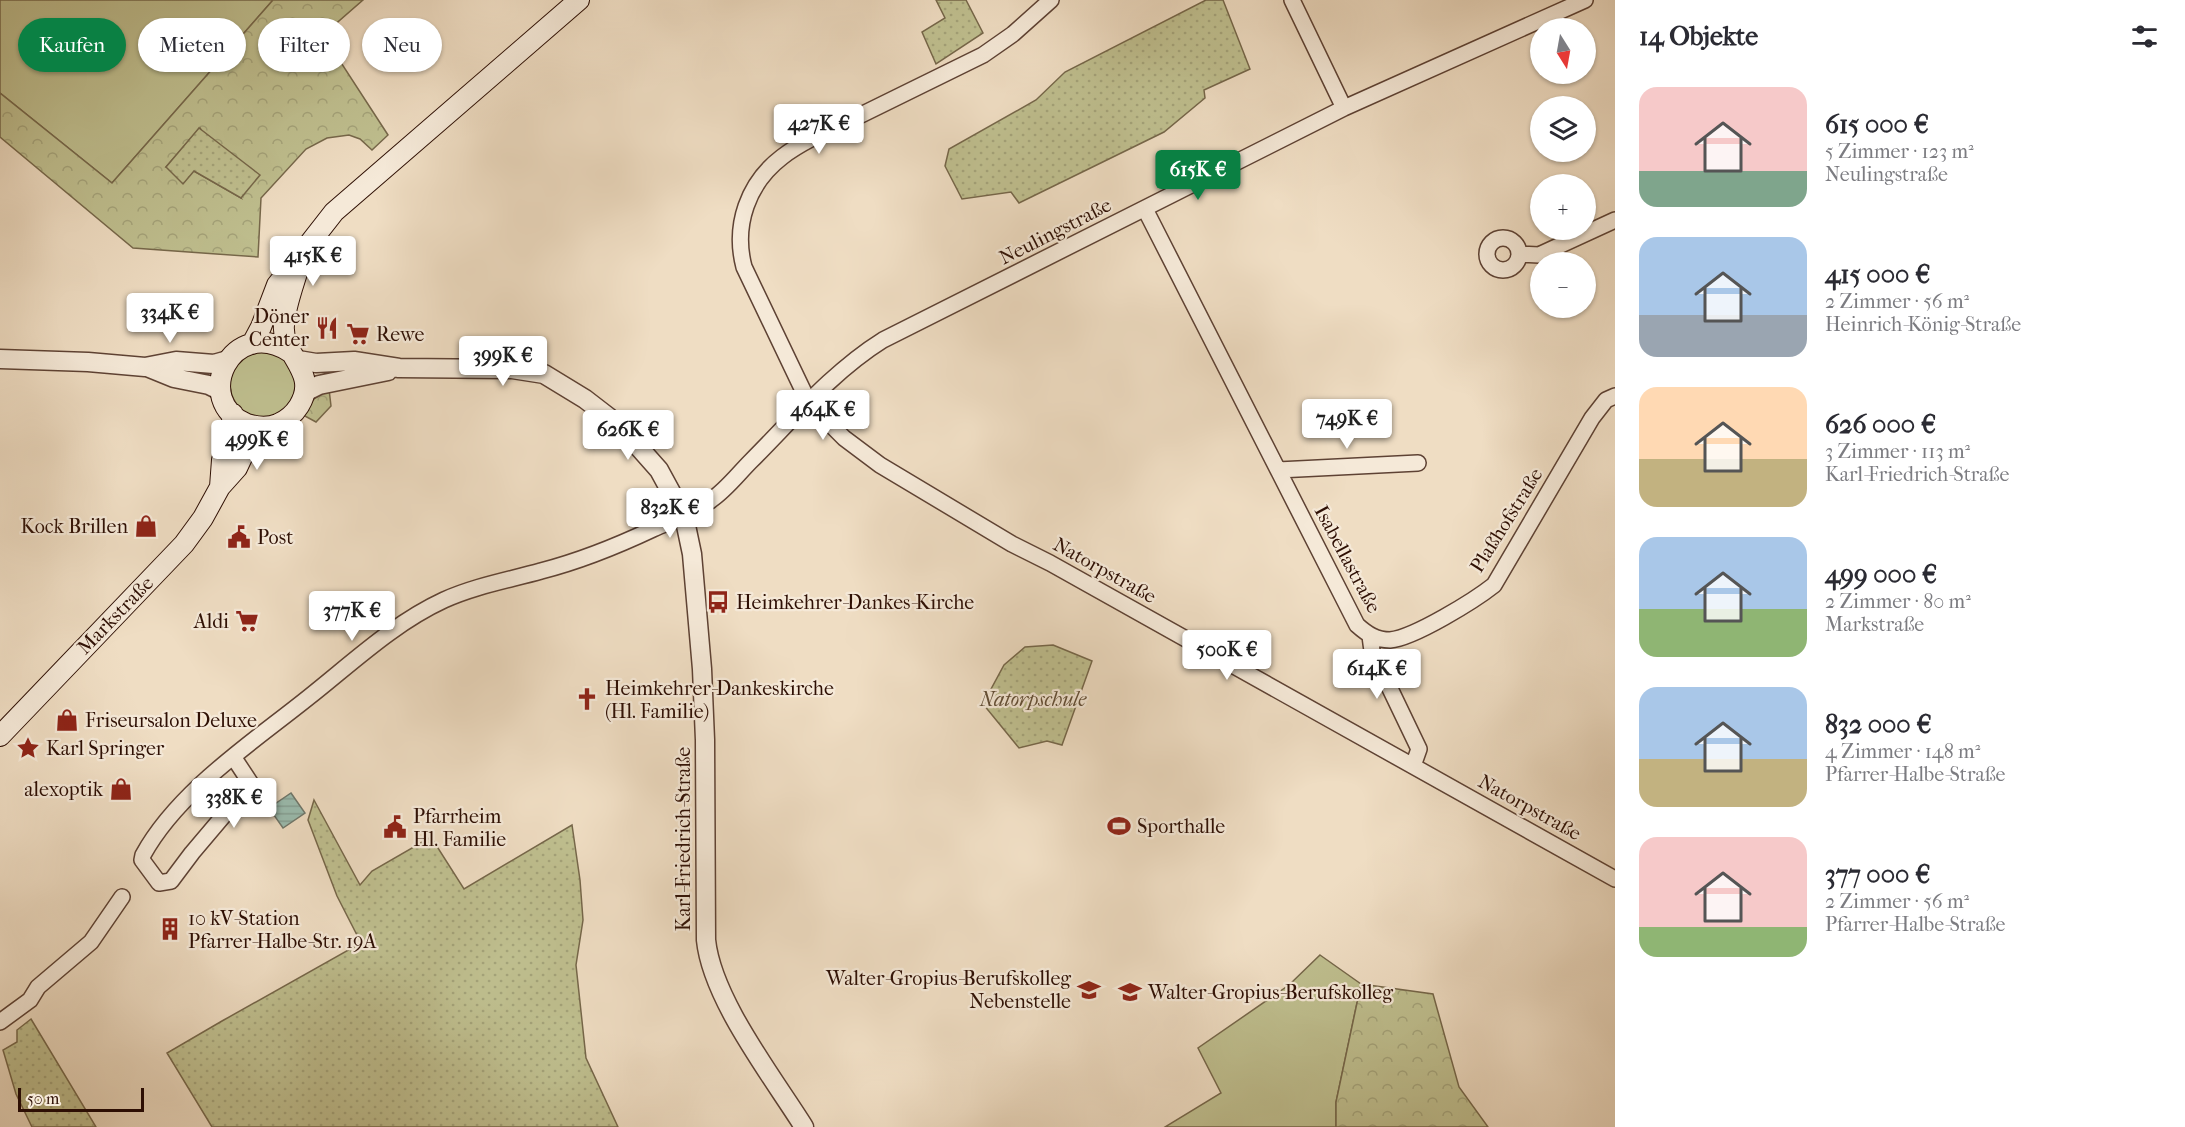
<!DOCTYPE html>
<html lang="de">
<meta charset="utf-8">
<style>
body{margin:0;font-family:"IM FELL French Canon",serif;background:#f2f2f3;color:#2b2b33;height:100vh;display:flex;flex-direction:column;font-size:22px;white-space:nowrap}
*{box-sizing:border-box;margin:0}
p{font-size:20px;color:#7c7c81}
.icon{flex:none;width:33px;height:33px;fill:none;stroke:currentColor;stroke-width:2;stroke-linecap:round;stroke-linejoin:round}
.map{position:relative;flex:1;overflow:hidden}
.panel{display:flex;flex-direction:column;background:#fff;width:570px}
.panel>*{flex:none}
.guide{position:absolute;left:18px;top:18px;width:570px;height:54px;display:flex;gap:12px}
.needle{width:39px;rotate:169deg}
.buttons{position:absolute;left:1530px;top:18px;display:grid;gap:12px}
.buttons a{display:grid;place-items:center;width:66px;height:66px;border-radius:50%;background:#fff;box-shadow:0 2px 4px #0004;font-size:30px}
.scale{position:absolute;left:18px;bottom:15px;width:126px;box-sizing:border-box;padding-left:6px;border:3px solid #2e0f04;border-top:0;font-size:16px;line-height:21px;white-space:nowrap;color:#2e0f04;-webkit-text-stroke:4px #f5e9d8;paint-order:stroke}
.price{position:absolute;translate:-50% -51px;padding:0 14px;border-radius:6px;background:#fff;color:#222;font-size:20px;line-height:39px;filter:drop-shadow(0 2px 3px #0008)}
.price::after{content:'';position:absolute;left:50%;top:36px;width:18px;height:14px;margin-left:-9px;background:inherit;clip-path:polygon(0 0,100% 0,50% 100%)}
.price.active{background:#0b8043;color:#fff}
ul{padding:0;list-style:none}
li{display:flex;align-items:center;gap:18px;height:150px;padding:0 24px}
li span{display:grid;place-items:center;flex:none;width:168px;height:120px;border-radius:18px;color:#555}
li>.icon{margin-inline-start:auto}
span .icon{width:72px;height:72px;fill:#fffc;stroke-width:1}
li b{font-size:26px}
h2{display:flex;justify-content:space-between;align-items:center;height:72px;padding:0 24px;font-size:26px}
.tag{padding:0 21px;border-radius:27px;background:#fff;box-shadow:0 2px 4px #0004;font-size:21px;line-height:54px}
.tag.active{background:#0b8043;color:#fff}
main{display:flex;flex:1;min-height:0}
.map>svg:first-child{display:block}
.grass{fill:#bfbf8f;stroke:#76674a;stroke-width:1.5}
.forest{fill:url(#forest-crowns);stroke:#76674a;stroke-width:1.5;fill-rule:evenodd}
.park{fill:url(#park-dots);stroke:#76674a;stroke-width:1.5}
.water{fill:url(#water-rules);stroke:#6f776b;stroke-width:1.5}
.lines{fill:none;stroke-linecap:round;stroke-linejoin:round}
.minor-casing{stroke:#5e4234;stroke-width:18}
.tertiary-casing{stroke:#5e4234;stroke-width:21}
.secondary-casing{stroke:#2e0f04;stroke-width:22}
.minor{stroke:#f5e9d8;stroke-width:15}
.tertiary{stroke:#f5e9d8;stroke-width:18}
.secondary{stroke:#f5e9d8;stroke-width:20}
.labels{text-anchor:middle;stroke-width:4.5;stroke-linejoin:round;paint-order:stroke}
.street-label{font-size:20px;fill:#2e0f04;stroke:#f5e9d8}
.poi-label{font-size:20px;fill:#2e0f04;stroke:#f5e9d8;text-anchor:start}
.park-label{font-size:20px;font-style:italic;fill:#614d35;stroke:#f5e9d8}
</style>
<main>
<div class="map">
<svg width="1615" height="1127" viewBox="0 0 1615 1127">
<defs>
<pattern id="forest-crowns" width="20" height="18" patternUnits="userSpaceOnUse" patternTransform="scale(1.5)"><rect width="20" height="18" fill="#bfbf8f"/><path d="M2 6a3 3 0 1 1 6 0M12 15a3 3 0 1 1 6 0" fill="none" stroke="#a4a37a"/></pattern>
<pattern id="park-dots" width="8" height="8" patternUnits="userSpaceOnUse" patternTransform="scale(1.5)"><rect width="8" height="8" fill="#bfbf8f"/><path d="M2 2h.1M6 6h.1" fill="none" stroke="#a4a37a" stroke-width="1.8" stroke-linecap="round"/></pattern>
<pattern id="water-rules" width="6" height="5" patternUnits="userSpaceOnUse" patternTransform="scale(1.5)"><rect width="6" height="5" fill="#9abcaf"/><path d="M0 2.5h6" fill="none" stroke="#85a095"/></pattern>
</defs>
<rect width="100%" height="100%" fill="#efddc3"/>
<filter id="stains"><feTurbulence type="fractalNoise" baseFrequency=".00333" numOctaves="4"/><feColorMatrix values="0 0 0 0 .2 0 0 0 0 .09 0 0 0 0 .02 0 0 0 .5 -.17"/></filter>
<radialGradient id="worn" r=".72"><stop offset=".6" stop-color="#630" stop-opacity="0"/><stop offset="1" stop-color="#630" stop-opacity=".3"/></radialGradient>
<path class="grass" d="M0 0H273L112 183 0 93Z
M261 350 286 358 298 381 290 407C283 411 273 419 265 419 232 418 217 377 243 357 248 353 255 352 261 350Z
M1320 955 1361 984 1336 1102V1127H1165L1221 1093 1198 1048 1289 985Z"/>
<path class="forest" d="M273 0H363L323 35 388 135 372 150 360 139 349 135 327 138 306 149 261 198 258 257 133 248 0 137V93L112 183ZM200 128 241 198 194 171 166 167Z
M329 389 331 406 316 422 303 415 314 399Z
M1361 984 1433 994 1459 1087 1488 1127H1336V1102Z"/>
<path class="park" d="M936 0H966L983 33 936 64 922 32 945 18Z
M1206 0H1223L1250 69 1204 90 1205 98 1164 132 1019 203 1011 192 962 199 945 166 949 149 1036 100 1065 72Z
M199 128 260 175 241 198 194 171 183 184 166 167Z
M1053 645 1092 661 1062 745 1047 741 1019 748 983 704 1004 665 1025 647Z
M314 800 360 885 372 871 431 837 464 889 572 825 580 880 583 920 576 965 586 1058 618 1127H212L167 1053 222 1021 361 943 337 896 308 820Z
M31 1019 96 1127H32L16 1094 3 1050 17 1042V1030Z"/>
<path class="water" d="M291 793 305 813 283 828 269 808Z"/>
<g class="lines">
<g class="minor-casing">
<path id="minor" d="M1051 0 1013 34 983 55C944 74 906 93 867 112 841 125 805 139 782 157 748 183 733 225 744 267L809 403 844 438 880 465 1012 544 1050 563 1615 879
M1292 0 1344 108
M1145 209 1357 625C1367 634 1376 640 1390 640 1414 638 1475 600 1494 585L1592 418 1606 400 1615 396
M1487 254a16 16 0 1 1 32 0a16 16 0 1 1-32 0Z
M1519 254 1539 255 1615 220
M1278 470 1418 463
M1370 636 1372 651 1419 749 1413 766
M234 758 255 790 225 814 192 853 171 881 159 883 142 860 143 855C178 791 253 742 309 697 352 663 394 623 444 600 475 586 509 580 541 571 580 561 617 546 653 529 673 520 694 513 711 500 726 490 738 474 751 461 793 419 832 372 883 340L1344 108 1585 0
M0 1022 30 1000 38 987 91 942 122 897"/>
</g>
<g class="tertiary-casing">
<path id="tertiary" d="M0 359 88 362 145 367 176 361 214 364 228 360
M298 360 316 363 354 361 399 368 512 369 544 374 585 399 620 426 659 470 684 516 692 554 702 669 705 740 706 940C712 999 772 1076 804 1127
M147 367 174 378 209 385 221 391
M305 392 319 385 388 371"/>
</g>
<g class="secondary-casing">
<path id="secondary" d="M252 344 261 327 277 285 334 212 579 0
M290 352C231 314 191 402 247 424 257 427 268 428 278 424 287 420 294 414 299 406 320 372 281 356 284 325 285 305 296 279 301 259
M220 487 222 460 229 442 233 414
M0 736 184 544 203 518 220 487 237 468 252 436 266 427"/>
</g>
<use href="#minor" class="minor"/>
<use href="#tertiary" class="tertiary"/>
<use href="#secondary" class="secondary"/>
</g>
<defs>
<g id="restaurant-bare" transform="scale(1.8)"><path d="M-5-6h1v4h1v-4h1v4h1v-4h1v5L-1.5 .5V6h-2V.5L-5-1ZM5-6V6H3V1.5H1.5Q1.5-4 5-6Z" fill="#8f2418" stroke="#f5e9d8" stroke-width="2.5" paint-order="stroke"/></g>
<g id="supermarket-bare" transform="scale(1.8)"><path d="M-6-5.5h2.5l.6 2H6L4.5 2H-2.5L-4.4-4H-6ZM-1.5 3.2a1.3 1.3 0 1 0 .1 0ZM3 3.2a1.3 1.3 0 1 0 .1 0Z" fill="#8f2418" stroke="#f5e9d8" stroke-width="2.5" paint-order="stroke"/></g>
<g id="shop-bare" transform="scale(1.8)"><path d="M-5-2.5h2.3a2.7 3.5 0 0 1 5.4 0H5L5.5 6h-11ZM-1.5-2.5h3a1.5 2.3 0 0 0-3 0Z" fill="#8f2418" stroke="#f5e9d8" stroke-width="2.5" paint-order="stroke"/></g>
<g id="civic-bare" transform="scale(1.8)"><path d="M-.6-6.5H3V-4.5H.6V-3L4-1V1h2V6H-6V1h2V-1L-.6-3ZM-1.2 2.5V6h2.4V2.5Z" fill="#8f2418" stroke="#f5e9d8" stroke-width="2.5" paint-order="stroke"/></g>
<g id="bus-bare" transform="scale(1.8)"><path d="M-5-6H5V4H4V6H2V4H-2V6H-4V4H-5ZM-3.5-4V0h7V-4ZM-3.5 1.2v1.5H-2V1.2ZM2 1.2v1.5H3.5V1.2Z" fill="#8f2418" stroke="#f5e9d8" stroke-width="2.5" paint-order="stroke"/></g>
<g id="church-bare" transform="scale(1.8)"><path d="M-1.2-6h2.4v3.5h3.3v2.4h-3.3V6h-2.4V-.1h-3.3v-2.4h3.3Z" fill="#8f2418" stroke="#f5e9d8" stroke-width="2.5" paint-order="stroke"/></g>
<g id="sight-bare" transform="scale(1.8)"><path d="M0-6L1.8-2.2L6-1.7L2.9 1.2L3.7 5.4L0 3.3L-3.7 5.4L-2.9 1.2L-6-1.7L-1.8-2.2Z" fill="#8f2418" stroke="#f5e9d8" stroke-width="2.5" paint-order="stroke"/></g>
<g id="stadium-bare" transform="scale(1.8)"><path d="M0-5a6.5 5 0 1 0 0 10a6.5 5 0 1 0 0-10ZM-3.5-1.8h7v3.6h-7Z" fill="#8f2418" stroke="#f5e9d8" stroke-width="2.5" paint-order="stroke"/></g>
<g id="building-bare" transform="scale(1.8)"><path d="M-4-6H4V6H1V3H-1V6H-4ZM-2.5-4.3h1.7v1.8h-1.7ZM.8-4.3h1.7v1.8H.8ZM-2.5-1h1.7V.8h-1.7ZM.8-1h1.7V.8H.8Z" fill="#8f2418" stroke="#f5e9d8" stroke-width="2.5" paint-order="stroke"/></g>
<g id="school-bare" transform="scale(1.8)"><path d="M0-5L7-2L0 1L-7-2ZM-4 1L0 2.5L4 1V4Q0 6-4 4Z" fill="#8f2418" stroke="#f5e9d8" stroke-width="2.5" paint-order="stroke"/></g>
</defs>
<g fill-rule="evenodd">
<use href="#restaurant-bare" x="327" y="328"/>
<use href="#supermarket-bare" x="358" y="334"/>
<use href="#shop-bare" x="146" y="526"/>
<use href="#civic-bare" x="239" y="537"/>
<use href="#bus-bare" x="718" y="602"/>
<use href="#supermarket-bare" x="247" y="621"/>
<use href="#church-bare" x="587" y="699"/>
<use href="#shop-bare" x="67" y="720"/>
<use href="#sight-bare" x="28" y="748"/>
<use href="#shop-bare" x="121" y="789"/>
<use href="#stadium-bare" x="1119" y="826"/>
<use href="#civic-bare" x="395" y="827"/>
<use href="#building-bare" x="170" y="929"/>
<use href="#school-bare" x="1089" y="990"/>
<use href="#school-bare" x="1130" y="992"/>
</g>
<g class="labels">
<g class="street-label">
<text transform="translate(1055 231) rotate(-27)" y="7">Neulingstraße</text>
<text transform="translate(1506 520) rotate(-58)" y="7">Plaßhofstraße</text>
<text transform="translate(1348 559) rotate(62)" y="7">Isabellastraße</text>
<text transform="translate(1105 570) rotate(29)" y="7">Natorpstraße</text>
<text transform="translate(115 615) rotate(-46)" y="7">Markstraße</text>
<text transform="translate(1530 807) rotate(29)" y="7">Natorpstraße</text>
<text transform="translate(683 839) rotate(-90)" y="7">Karl-Friedrich-Straße</text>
</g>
<g class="poi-label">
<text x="309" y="323" text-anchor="end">Döner<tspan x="309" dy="23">Center</tspan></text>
<text x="376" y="341">Rewe</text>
<text x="128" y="533" text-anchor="end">Kock Brillen</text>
<text x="257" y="544">Post</text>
<text x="736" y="609">Heimkehrer-Dankes-Kirche</text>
<text x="229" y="628" text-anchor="end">Aldi</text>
<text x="605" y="695">Heimkehrer-Dankeskirche<tspan x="605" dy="23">(Hl. Familie)</tspan></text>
<text x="85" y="727">Friseursalon Deluxe</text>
<text x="46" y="755">Karl Springer</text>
<text x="103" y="796" text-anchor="end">alexoptik</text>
<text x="413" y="823">Pfarrheim<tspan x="413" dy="23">Hl. Familie</tspan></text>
<text x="1137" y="833">Sporthalle</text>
<text x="188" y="925">10 kV-Station<tspan x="188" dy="23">Pfarrer-Halbe-Str. 19A</tspan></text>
<text x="1071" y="985" text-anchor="end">Walter-Gropius-Berufskolleg<tspan x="1071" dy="23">Nebenstelle</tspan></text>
<text x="1148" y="999">Walter-Gropius-Berufskolleg</text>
</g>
<g class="park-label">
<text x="1033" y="706">Natorpschule</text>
</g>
</g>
<rect width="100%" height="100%" filter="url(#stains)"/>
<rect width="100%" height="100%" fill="url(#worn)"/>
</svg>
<div class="buttons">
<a><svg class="needle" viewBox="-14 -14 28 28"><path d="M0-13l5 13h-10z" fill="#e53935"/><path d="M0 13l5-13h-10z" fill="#7c7c81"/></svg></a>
<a><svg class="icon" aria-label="layers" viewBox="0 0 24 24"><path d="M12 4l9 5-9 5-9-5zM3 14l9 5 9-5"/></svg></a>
<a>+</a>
<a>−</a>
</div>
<div class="scale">50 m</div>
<b class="price" style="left:819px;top:155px">427K €</b>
<b class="price active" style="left:1198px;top:201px">615K €</b>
<b class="price" style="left:313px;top:287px">415K €</b>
<b class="price" style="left:170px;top:344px">334K €</b>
<b class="price" style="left:503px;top:387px">399K €</b>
<b class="price" style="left:823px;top:441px">464K €</b>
<b class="price" style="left:1347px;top:450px">749K €</b>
<b class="price" style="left:628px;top:461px">626K €</b>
<b class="price" style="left:257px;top:471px">499K €</b>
<b class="price" style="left:670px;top:539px">832K €</b>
<b class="price" style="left:352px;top:642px">377K €</b>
<b class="price" style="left:1227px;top:681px">500K €</b>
<b class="price" style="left:1377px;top:700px">614K €</b>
<b class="price" style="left:234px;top:829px">338K €</b>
<div class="guide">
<a class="tag active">Kaufen</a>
<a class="tag">Mieten</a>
<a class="tag">Filter</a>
<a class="tag">Neu</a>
</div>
</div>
<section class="panel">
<h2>14 Objekte<svg class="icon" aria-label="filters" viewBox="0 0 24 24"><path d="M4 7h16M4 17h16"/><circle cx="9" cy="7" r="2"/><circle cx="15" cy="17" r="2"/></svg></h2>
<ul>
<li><span style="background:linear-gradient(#f6c9c9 70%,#7fa58c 0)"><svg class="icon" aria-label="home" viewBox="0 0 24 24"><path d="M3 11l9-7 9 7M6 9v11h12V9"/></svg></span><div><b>615 000 €</b><p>5 Zimmer · 123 m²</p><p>Neulingstraße</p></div></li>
<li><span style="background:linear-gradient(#a9c7e8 65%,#9aa5b1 0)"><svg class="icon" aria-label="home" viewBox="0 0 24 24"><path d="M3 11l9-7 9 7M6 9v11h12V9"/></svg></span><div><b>415 000 €</b><p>2 Zimmer · 56 m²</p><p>Heinrich-König-Straße</p></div></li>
<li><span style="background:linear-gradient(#ffd9b3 60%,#c2b280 0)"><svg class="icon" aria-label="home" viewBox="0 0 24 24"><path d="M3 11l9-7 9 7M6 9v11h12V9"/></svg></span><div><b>626 000 €</b><p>3 Zimmer · 113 m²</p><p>Karl-Friedrich-Straße</p></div></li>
<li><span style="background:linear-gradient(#a9c7e8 60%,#8fb573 0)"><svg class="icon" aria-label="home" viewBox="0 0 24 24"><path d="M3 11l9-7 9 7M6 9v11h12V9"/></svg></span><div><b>499 000 €</b><p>2 Zimmer · 80 m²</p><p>Markstraße</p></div></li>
<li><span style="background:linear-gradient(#a9c7e8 60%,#c2b280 0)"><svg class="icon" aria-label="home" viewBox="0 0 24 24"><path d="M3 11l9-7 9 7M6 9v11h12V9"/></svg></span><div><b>832 000 €</b><p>4 Zimmer · 148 m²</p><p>Pfarrer-Halbe-Straße</p></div></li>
<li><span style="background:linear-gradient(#f6c9c9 75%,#8fb573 0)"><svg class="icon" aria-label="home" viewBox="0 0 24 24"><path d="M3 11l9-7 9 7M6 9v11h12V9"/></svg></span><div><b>377 000 €</b><p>2 Zimmer · 56 m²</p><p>Pfarrer-Halbe-Straße</p></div></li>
</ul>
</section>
</main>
